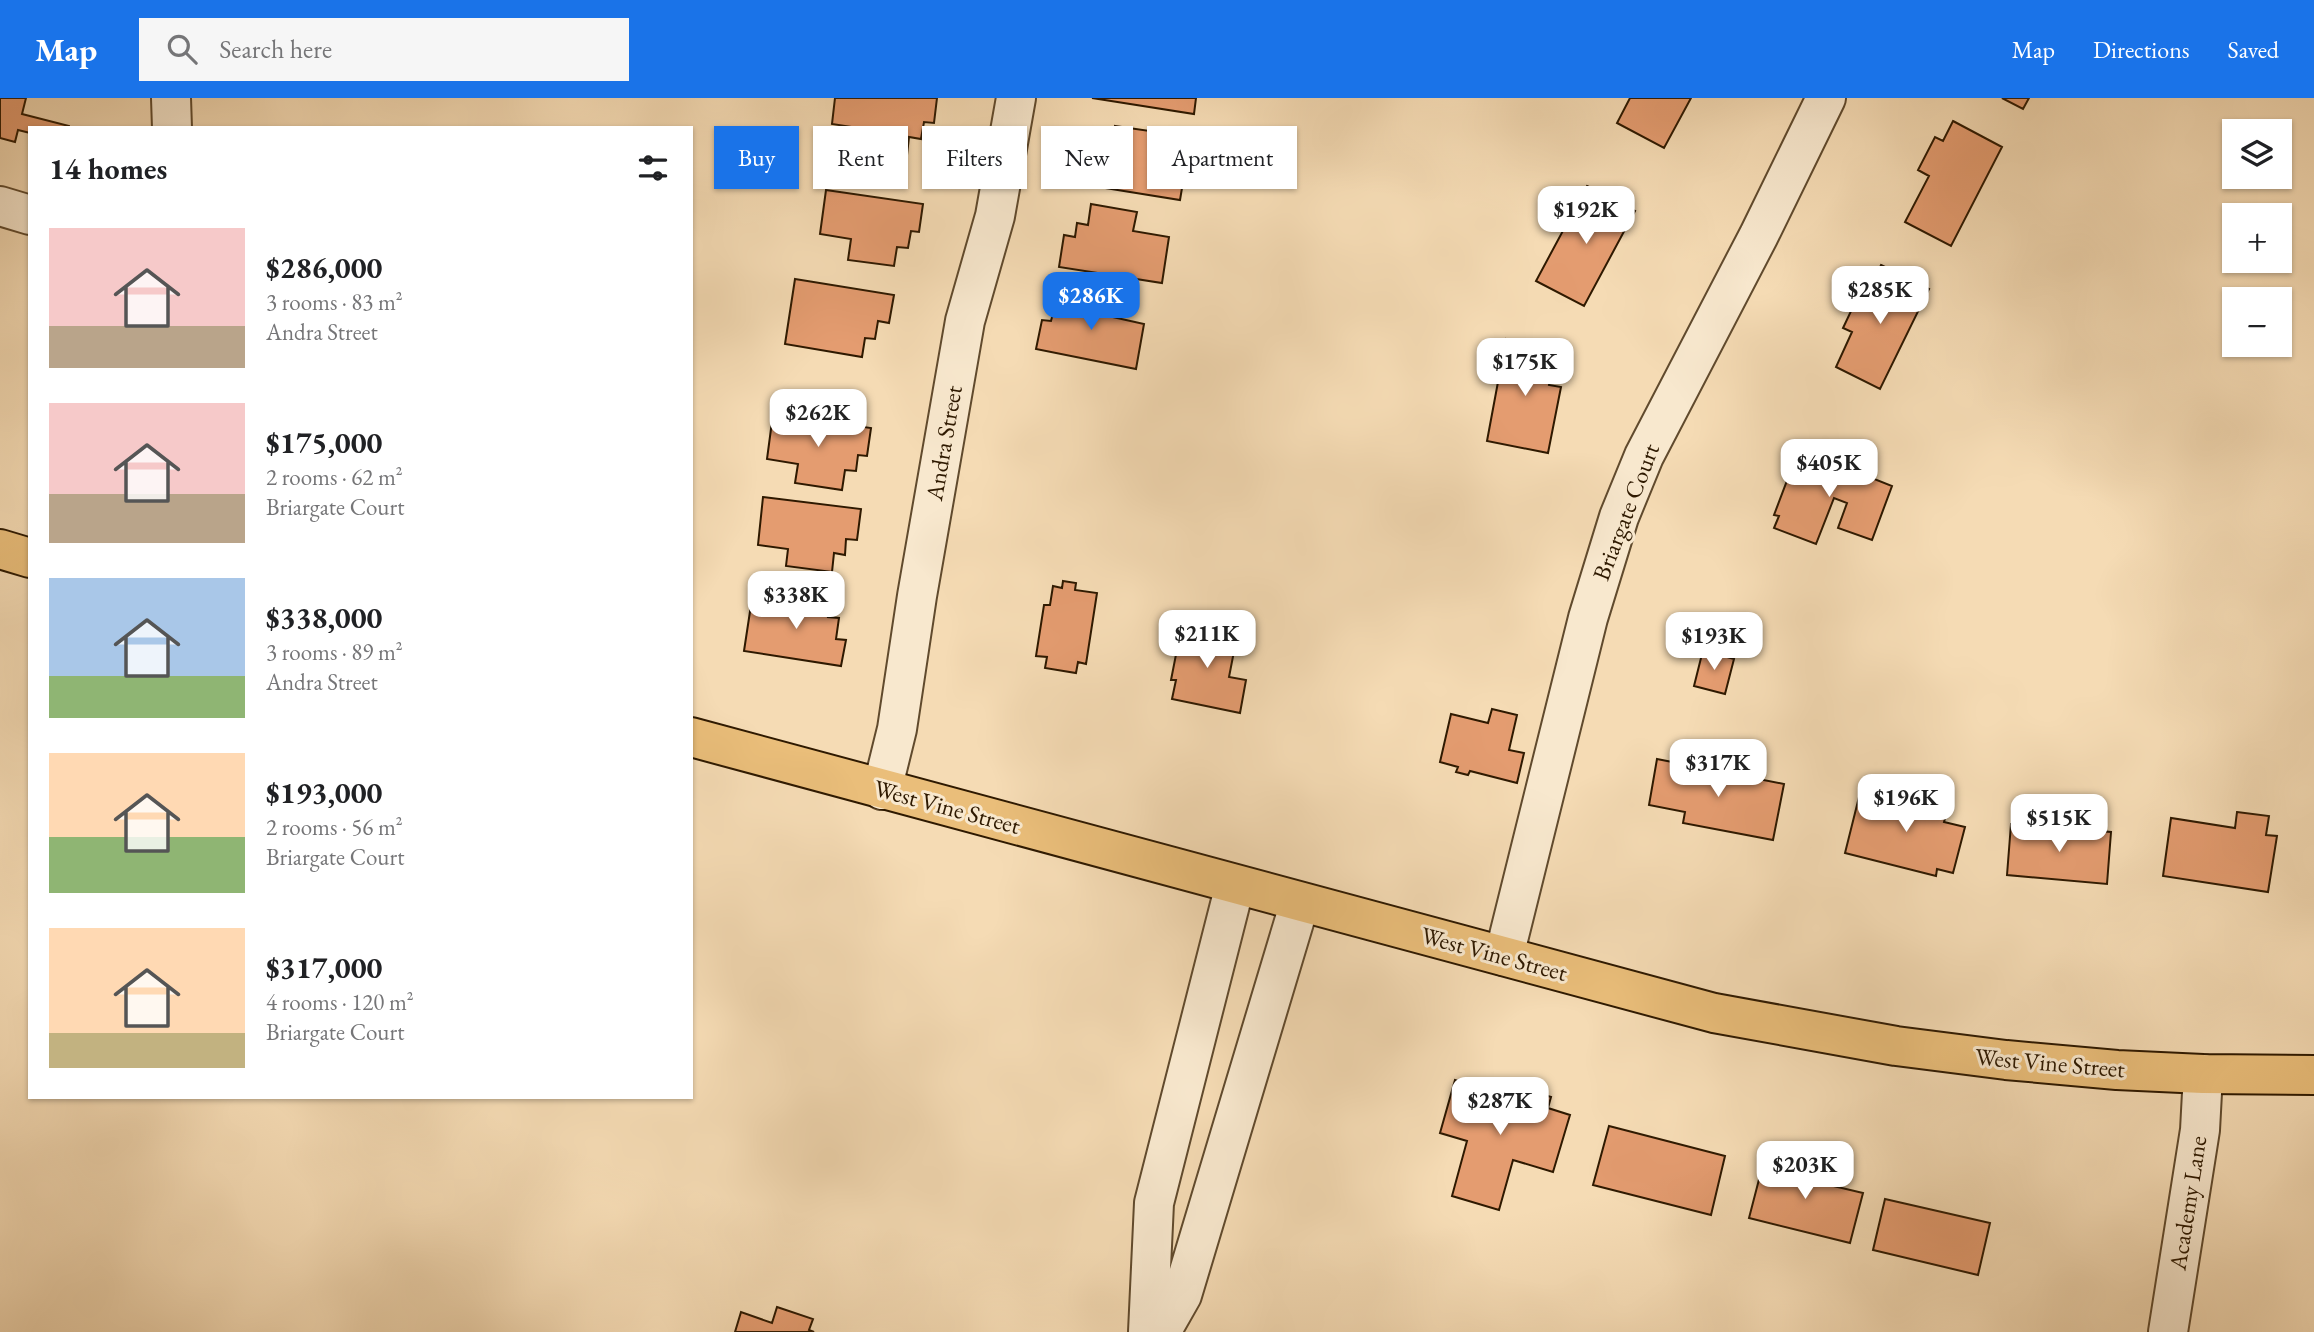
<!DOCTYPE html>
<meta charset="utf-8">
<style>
body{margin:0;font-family:"EB Garamond",serif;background:#f6f6f6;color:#202124;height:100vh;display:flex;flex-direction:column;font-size:26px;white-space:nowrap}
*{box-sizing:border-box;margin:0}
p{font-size:23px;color:#757577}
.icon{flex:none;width:38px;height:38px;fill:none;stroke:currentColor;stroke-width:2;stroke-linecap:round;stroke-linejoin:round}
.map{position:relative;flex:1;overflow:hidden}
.details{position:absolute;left:28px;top:28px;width:665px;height:973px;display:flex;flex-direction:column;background:#fff;border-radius:0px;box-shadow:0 2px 5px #0004}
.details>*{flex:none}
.banner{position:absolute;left:714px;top:28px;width:665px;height:63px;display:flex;gap:14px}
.controls{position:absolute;left:2222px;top:21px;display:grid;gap:14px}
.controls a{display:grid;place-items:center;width:70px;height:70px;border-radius:0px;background:#fff;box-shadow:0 2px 5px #0004;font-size:35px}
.price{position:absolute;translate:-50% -60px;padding:0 16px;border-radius:14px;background:#fff;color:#222;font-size:23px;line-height:46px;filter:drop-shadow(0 2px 4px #0008)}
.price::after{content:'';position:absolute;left:50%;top:42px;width:21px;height:16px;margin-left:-10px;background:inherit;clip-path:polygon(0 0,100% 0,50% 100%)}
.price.selected{background:#1a73e8;color:#fff}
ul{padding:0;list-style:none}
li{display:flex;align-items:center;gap:21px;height:175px;padding:0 21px}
li span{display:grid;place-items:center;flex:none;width:196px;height:140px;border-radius:0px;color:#555}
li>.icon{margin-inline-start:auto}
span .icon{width:84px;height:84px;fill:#fffc;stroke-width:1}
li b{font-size:30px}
h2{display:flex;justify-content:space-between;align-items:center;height:84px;padding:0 21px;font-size:30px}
.chip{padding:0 24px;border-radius:0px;background:#fff;box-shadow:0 2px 5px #0004;font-size:24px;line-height:63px}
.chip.selected{background:#1a73e8;color:#fff}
header{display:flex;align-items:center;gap:42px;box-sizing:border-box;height:98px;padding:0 35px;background:#1a73e8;color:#fff}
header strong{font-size:33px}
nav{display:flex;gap:38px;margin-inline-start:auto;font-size:24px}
.search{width:490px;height:63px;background:#f6f6f6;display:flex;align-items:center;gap:18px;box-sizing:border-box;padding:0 24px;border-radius:0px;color:#757577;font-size:26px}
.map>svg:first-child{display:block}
.building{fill:#e49c70;stroke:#2e1900;stroke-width:2}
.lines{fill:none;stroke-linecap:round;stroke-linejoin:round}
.minor-casing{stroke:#604a2d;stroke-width:42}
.major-casing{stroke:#2e1900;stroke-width:42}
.minor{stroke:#f8e8ce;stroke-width:38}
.major{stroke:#eabe7a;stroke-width:38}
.labels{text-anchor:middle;stroke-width:6;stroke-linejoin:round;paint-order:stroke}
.street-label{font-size:24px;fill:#2e1900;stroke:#f8e8ce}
</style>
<header>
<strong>Map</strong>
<div class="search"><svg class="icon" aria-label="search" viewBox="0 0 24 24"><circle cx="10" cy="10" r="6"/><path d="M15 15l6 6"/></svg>Search here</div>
<nav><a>Map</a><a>Directions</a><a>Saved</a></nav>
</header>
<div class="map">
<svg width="2314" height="1234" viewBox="0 0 2314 1234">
<rect width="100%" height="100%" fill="#f5dbb4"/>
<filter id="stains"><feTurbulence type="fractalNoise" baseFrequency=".00286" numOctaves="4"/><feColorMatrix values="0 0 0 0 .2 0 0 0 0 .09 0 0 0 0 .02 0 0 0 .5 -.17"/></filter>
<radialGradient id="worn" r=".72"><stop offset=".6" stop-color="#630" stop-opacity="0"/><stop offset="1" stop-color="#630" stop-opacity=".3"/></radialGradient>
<path class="building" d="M0 0H26L22 16 69 28V30H30V35L18 32 15 44 0 40Z
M835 0H937L934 25 924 24 921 41 909 39 907 57 862 51 865 31 832 26Z
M1092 0H1196L1194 16Z
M1630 0H1691L1664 50 1617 25Z
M2002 0H2029L2023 11Z
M1953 23 2002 49 1951 148 1905 124 1929 78 1918 72 1935 39 1943 43Z
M1115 28 1157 34 1154 54 1187 60 1180 102 1080 86 1085 54 1098 56 1100 43 1113 44Z
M1587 88 1635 113 1584 208 1536 183Z
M826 92 923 106 919 134 911 133 908 150 897 149 894 168 848 162 851 141 820 136Z
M1091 106 1137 114 1133 133 1169 139 1162 185 1059 169 1064 137 1075 139 1077 125 1088 127Z
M1881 167 1929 191 1880 291 1836 269 1852 234 1843 230 1861 192 1868 195Z
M795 181 894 197 889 225 878 223 875 241 865 240 862 259 785 246Z
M1069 192 1111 201 1108 218 1144 226 1136 271 1036 251 1042 222 1051 223 1055 208 1065 210Z
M1506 241 1556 250 1549 287 1561 289 1548 355 1487 343Z
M773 316 871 330 867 358 858 357 856 373 845 372 842 392 795 385 798 366 767 361Z
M1799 351 1892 388 1872 442 1838 430 1847 405 1834 400 1816 446 1774 430 1779 418 1774 417Z
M763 399 861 411 857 442 846 441 845 457 834 455 832 474 786 468 788 451 758 447Z
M1063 483 1076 485 1075 492 1097 495 1086 566 1078 564 1076 575 1045 570 1047 559 1036 558 1044 507H1050L1053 488 1062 490Z
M787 493 831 500 828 519 839 520 836 541 846 542 841 568 744 553 751 507 784 512Z
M1182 526 1237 538 1229 579 1246 582 1240 615 1172 601 1176 582H1171Z
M1703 552 1734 561 1725 596 1694 588Z
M1492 611 1517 617 1509 652 1524 655 1517 685 1470 673 1468 677 1456 674 1458 669 1440 664 1451 616 1488 625Z
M1657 661 1784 686 1773 742 1683 725 1685 714 1649 707Z
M1903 694 1949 706 1944 724 1965 729 1953 775 1937 771 1936 778 1845 755 1859 699 1900 709Z
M2237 714 2269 718 2266 737 2277 738 2268 794 2163 778 2171 720 2235 730Z
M2011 726 2111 734 2107 786 2007 777Z
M1455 982 1506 996 1509 987 1551 999 1548 1010 1570 1017 1553 1074 1513 1062 1499 1112 1452 1098 1467 1043 1440 1035Z
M1609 1028 1725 1058 1711 1117 1593 1087Z
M1782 1058 1829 1070 1825 1086 1863 1095 1850 1145 1749 1120 1763 1066 1779 1070Z
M1885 1101 1990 1125 1978 1177 1873 1152Z
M777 1209 813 1221 809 1232 814 1234H735L741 1214 772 1225Z"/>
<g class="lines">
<g class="minor-casing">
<path id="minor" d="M171 0 172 30
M0 108 30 117
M882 692 897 631 917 498 965 223 995 118 1016 0
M1504 858 1588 520 1619 419 1644 358 1759 137 1826 0
M1148 1234 1154 1105 1235 787
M1161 1234 1182 1197 1300 804
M2168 1234 2200 1032 2203 976"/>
</g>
<g class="major-casing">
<path id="major" d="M0 451 30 460
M691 639 1714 915 1896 948 2006 962 2117 972 2203 976 2314 977"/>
</g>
<use href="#minor" class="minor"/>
<use href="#major" class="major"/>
</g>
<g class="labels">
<g class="street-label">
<text transform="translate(944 345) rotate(-80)" y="8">Andra Street</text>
<text transform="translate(1626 414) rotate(-69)" y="8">Briargate Court</text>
<text transform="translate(947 709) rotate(15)" y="8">West Vine Street</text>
<text transform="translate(1494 856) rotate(15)" y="8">West Vine Street</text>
<text transform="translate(2050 965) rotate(5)" y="8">West Vine Street</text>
<text transform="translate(2188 1105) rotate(-81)" y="8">Academy Lane</text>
</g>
</g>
<rect width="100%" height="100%" filter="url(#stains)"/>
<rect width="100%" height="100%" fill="url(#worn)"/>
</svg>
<div class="controls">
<a><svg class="icon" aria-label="layers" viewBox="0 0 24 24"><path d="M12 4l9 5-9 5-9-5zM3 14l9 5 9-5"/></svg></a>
<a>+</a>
<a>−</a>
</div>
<b class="price" style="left:1586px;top:148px">$192K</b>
<b class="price" style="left:1880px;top:228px">$285K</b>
<b class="price selected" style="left:1091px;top:234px">$286K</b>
<b class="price" style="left:1525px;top:300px">$175K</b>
<b class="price" style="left:818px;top:351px">$262K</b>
<b class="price" style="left:1829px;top:401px">$405K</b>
<b class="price" style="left:796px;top:533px">$338K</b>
<b class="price" style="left:1207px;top:572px">$211K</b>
<b class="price" style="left:1714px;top:574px">$193K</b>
<b class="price" style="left:1718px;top:701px">$317K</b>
<b class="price" style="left:1906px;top:736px">$196K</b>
<b class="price" style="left:2059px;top:756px">$515K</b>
<b class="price" style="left:1500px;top:1039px">$287K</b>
<b class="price" style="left:1805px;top:1103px">$203K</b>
<div class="banner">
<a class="chip selected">Buy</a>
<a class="chip">Rent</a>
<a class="chip">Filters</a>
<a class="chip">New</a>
<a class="chip">Apartment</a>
</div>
<section class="details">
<h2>14 homes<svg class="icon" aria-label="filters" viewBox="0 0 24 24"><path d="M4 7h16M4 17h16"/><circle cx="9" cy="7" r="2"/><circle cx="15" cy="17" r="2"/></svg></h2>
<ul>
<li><span style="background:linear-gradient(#f6c9c9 70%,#b9a48a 0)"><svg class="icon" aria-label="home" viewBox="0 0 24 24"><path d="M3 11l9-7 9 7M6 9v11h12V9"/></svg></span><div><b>$286,000</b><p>3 rooms · 83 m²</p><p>Andra Street</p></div></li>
<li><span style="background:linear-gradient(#f6c9c9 65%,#b9a48a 0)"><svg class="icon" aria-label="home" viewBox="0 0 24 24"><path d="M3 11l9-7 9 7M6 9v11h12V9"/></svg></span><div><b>$175,000</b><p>2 rooms · 62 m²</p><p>Briargate Court</p></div></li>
<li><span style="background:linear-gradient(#a9c7e8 70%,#8fb573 0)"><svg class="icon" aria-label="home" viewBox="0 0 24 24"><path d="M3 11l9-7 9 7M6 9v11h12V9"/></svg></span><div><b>$338,000</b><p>3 rooms · 89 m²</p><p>Andra Street</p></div></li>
<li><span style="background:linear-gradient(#ffd9b3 60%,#8fb573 0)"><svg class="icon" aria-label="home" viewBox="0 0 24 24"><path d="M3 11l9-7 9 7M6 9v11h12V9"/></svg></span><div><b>$193,000</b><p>2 rooms · 56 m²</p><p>Briargate Court</p></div></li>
<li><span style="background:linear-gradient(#ffd9b3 75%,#c2b280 0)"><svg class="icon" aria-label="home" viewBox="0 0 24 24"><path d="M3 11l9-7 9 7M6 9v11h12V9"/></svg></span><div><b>$317,000</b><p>4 rooms · 120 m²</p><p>Briargate Court</p></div></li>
</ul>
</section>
</div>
